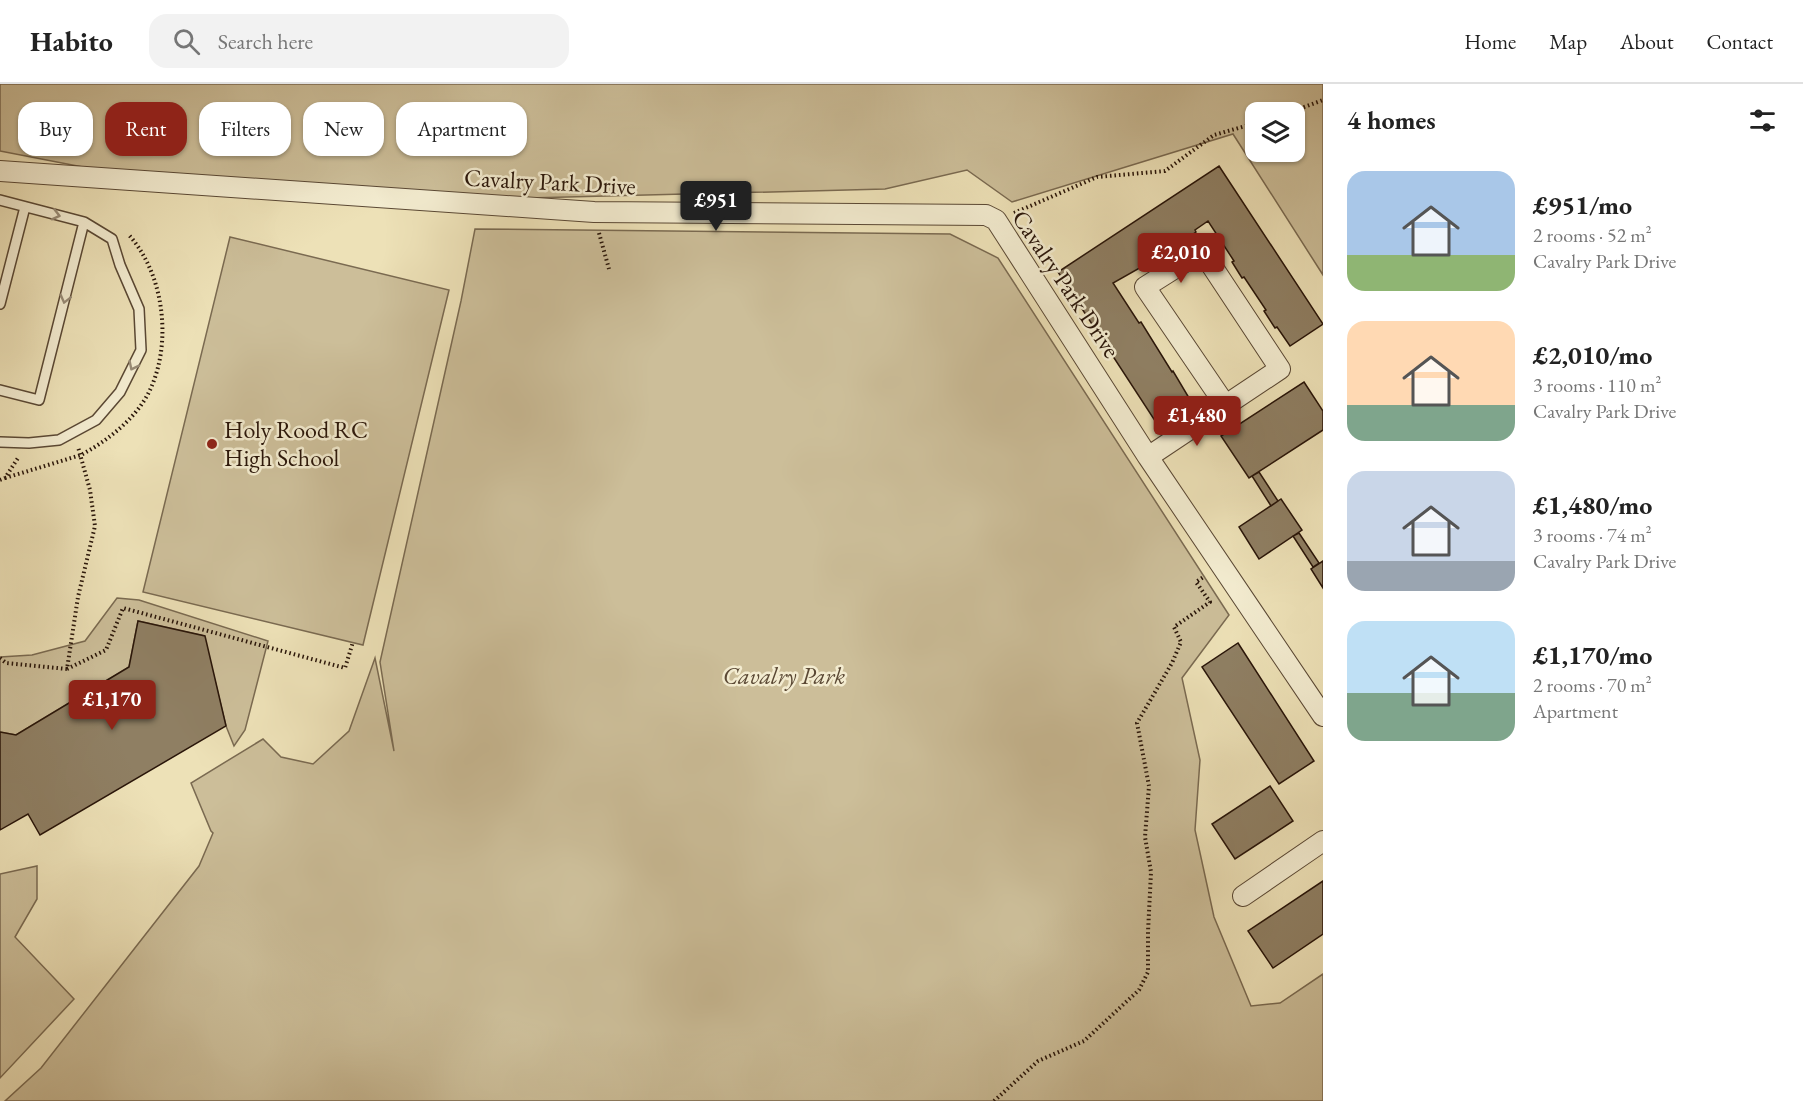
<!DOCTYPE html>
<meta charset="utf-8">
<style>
body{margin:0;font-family:"EB Garamond",serif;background:#f2f2f2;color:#222;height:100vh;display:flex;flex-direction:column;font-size:22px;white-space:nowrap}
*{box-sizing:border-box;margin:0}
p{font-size:20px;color:#767676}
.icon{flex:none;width:33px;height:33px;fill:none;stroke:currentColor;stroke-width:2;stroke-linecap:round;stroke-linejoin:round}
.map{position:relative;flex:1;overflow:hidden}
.sheet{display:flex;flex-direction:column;background:#fff;width:480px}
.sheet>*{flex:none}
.top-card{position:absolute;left:18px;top:18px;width:570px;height:54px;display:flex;gap:12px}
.controls{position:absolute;left:1245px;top:18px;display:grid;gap:12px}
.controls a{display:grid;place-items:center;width:60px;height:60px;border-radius:12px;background:#fff;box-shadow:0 2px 4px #0004;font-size:30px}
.price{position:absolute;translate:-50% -51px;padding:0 14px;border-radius:6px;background:#8f2418;color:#fff;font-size:20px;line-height:39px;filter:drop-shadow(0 2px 3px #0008)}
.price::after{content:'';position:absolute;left:50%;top:36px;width:18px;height:14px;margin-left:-9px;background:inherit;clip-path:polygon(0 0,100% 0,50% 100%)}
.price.on{background:#222;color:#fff}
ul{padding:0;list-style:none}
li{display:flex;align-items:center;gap:18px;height:150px;padding:0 24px}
li span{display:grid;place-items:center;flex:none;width:168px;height:120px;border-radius:18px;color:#555}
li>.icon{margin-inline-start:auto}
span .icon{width:72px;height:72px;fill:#fffc;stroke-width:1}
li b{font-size:26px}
h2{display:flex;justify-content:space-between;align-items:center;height:72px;padding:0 24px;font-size:26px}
.chip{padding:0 21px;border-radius:18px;background:#fff;box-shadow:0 2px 4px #0004;font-size:21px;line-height:54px}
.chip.on{background:#8f2418;color:#fff}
header{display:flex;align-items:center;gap:36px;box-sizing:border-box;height:84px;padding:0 30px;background:#fff;border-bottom:2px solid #e0e0e0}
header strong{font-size:28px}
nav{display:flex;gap:33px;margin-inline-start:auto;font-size:21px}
.search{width:420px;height:54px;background:#f2f2f2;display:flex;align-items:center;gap:15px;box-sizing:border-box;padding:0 21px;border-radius:18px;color:#767676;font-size:22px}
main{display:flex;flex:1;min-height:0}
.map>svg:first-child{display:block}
.green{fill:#ccbe99;stroke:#7a6a51;stroke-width:1.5;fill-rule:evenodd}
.building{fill:#8f7f63;stroke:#291509;stroke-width:1.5}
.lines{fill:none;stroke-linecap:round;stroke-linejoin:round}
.service-casing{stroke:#5a4834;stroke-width:12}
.minor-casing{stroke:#5a4834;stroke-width:22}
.path{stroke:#291509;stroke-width:4;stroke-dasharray:1.5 3;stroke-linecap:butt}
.service{stroke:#f3ecd0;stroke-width:9}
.minor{stroke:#f3ecd0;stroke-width:20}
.oneway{stroke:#988b76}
.poi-dot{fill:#8f2418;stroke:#f3ecd0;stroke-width:2}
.labels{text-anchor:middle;stroke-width:5;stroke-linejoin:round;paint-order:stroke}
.street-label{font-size:24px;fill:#291509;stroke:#f3ecd0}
.poi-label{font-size:24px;fill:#291509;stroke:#f3ecd0;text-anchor:start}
.park-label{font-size:24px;font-style:italic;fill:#5a4834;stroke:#f3ecd0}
</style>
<header>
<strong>Habito</strong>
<div class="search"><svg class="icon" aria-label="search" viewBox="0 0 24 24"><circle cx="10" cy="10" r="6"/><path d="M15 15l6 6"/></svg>Search here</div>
<nav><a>Home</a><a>Map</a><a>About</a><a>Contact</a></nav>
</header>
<main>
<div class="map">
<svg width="1323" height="1017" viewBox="0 0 1323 1017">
<rect width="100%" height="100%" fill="#ede1b7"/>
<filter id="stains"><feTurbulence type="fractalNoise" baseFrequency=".00333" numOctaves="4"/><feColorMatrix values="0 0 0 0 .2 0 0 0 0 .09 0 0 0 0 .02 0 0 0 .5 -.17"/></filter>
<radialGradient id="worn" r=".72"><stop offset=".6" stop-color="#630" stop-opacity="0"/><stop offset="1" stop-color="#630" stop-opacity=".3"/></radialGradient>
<path class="green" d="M0 0H1323V191L1233 50 1012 118 967 86 885 105 492 115 124 91 0 67ZM1256 28H1294V68H1256Z
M475 145 950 150 998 174 1229 531 1182 594 1200 676 1195 746 1214 833 1251 922 1280 919 1323 890V1017H5L41 984 199 782 213 749 211 747 191 699 263 655 281 673 313 680 349 647 375 574 394 667 380 578 461 217Z
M230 153 449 206 363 561 143 508Z
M117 514 139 516 268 557 245 646 234 662 226 642 204 552 138 537 129 583 16 651 0 648V573L32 571 85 557Z
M37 782V815L15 853 74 915 0 994V790Z"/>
<path class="building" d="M1219 82 1323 240 1290 262 1277 243 1275 244 1264 227 1266 226 1244 193 1242 194 1232 178 1234 177 1208 137 1195 146 1196 148 1181 158 1179 156 1144 179 1145 181 1113 199 1139 239 1141 238 1172 288 1173 287 1195 324 1161 346 1058 188Z
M1304 298 1323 327V346L1249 394 1221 352Z
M1259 388 1278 417 1271 422 1252 392Z
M1281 415 1302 446 1259 475 1239 443Z
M1299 449 1319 479 1313 483 1293 452Z
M1323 477V504L1311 485Z
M138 537 205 552 226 642 40 751 28 730 0 746V648L16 651 129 583Z
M1238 559 1314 677 1279 700 1202 583Z
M1270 702 1293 737 1235 775 1212 740Z
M1323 797V850L1273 884 1248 847Z"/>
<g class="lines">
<g class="service-casing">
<path id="service" d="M0 116 84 138 112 155 120 181 139 225 141 266 120 308 96 336 59 356 29 359 0 358
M0 220 25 123
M0 306 39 316 84 138"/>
</g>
<g class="minor-casing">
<path id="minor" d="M0 87 594 128 986 131 996 136 1148 373 1323 632
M1148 373 1280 285 1202 167 1145 203 1226 322
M1243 812 1323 757"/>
</g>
<path class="path" d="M1291 28 1323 16
M1014 129 1097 93 1165 87 1214 51 1256 39
M599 149 609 185
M5 394 81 371C107 357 134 336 148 310 173 262 165 190 128 150
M0 396 5 394 18 374
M0 574 6 579 67 585 78 513 95 442 90 406 78 363
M67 585 106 566 123 524 345 584 353 558
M994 1017 1038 977 1084 957 1139 906 1148 888V848L1151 788 1145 753 1149 702 1137 639 1172 579 1181 558 1174 543 1210 518 1196 498 1205 492"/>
<use href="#service" class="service"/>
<use href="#minor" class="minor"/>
</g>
<defs><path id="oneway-chevron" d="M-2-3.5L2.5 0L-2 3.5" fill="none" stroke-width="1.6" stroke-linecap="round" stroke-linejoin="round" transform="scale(1.5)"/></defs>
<g class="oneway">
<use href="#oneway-chevron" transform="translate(56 131) rotate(14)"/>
<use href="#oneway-chevron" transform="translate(65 215) rotate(104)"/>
<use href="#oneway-chevron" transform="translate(133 282) rotate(116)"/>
</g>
<circle class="poi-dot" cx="212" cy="360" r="6"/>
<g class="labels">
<g class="street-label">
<text transform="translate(550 98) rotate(3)" y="8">Cavalry Park Drive</text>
<text transform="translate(1066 200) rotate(56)" y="8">Cavalry Park Drive</text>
</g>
<g class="poi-label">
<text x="224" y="354">Holy Rood RC<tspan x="224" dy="28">High School</tspan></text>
</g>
<g class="park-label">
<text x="784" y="600">Cavalry Park</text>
</g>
</g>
<rect width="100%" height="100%" filter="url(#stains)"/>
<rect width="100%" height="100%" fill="url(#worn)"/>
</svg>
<div class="controls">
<a><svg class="icon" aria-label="layers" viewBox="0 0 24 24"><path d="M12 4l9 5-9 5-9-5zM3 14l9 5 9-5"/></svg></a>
</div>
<b class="price on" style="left:716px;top:148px">£951</b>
<b class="price" style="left:1181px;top:200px">£2,010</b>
<b class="price" style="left:1197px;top:363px">£1,480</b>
<b class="price" style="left:112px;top:647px">£1,170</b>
<div class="top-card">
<a class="chip">Buy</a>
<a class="chip on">Rent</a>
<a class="chip">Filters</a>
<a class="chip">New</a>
<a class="chip">Apartment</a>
</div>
</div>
<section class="sheet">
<h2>4 homes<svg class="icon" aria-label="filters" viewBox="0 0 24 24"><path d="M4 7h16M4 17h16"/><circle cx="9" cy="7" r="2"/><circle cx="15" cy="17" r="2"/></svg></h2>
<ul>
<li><span style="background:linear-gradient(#a9c7e8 70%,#8fb573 0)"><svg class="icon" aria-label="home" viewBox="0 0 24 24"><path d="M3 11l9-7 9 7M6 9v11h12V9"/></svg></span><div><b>£951/mo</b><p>2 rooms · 52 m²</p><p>Cavalry Park Drive</p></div></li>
<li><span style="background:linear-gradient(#ffd9b3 70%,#7fa58c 0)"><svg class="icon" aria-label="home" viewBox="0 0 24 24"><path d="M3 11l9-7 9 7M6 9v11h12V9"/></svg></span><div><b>£2,010/mo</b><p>3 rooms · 110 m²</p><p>Cavalry Park Drive</p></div></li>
<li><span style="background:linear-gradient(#c9d6e8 75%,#9aa5b1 0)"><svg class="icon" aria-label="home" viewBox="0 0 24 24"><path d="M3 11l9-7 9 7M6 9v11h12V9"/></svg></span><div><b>£1,480/mo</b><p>3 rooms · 74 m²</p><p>Cavalry Park Drive</p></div></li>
<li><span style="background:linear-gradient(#bfe0f5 60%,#7fa58c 0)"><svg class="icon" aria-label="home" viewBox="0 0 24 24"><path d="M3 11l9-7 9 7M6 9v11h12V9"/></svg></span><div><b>£1,170/mo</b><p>2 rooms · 70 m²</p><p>Apartment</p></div></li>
</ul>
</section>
</main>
